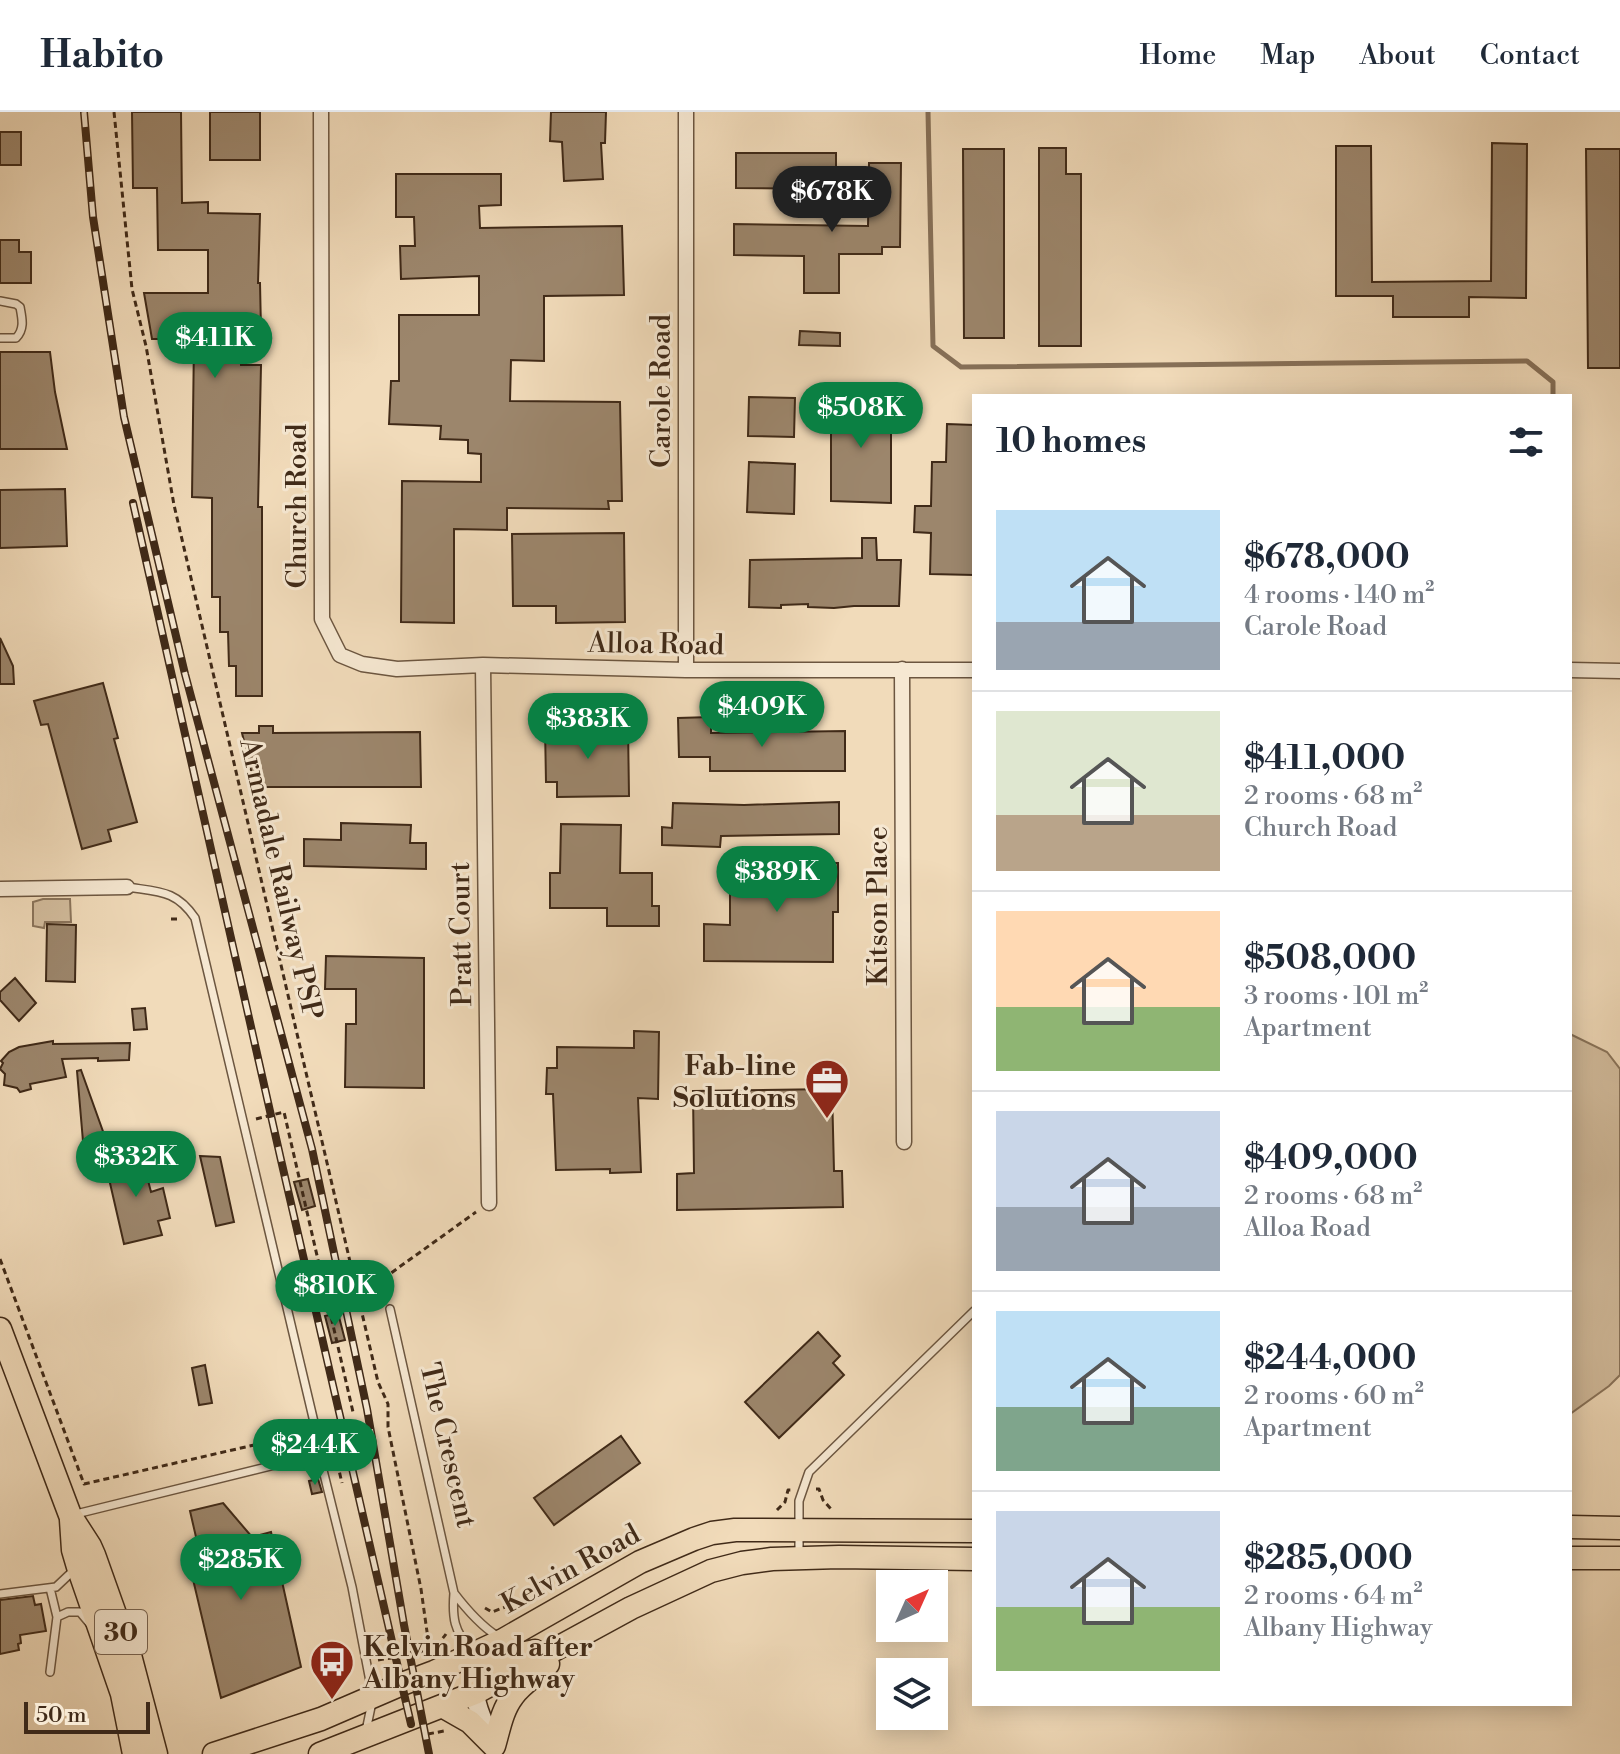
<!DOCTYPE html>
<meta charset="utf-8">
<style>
body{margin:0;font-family:"Libre Bodoni",serif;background:#f2f2f3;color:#1f2937;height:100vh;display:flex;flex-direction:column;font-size:30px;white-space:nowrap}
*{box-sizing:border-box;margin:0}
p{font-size:26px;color:#747a83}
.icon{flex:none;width:44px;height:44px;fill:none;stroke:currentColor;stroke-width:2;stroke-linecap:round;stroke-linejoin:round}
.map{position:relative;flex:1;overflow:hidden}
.drawer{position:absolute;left:972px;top:282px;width:600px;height:1312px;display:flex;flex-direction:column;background:#fff;border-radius:0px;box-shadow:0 4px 20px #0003}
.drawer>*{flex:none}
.needle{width:52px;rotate:45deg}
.tools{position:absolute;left:876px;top:1458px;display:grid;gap:16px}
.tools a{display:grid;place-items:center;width:72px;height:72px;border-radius:0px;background:#fff;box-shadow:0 4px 20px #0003;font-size:40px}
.scale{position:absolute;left:24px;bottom:20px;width:126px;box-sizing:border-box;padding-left:8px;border:4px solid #402a18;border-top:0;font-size:22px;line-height:28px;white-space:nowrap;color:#402a18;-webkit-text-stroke:6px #f6e8d2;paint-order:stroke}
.price{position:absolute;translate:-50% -68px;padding:0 18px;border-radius:28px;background:#0b8043;color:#fff;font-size:26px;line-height:52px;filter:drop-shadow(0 2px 4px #0008)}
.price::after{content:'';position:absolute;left:50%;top:48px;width:24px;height:18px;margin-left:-12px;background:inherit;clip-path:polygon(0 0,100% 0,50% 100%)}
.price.on{background:#222;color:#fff}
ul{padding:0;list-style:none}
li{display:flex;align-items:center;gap:24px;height:200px;padding:0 24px}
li+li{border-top:2px solid #e0e1e3}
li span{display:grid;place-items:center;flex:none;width:224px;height:160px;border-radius:0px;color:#555}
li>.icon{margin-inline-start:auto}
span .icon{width:96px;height:96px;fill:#fffc;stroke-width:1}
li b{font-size:34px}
h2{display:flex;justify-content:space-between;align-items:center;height:96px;padding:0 24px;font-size:34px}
header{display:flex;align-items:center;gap:48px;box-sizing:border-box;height:112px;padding:0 40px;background:#fff;border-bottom:2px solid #e0e1e3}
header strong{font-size:38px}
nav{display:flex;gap:44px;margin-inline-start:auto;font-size:28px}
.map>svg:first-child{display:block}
.green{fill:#d3bd9e;stroke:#8a745b;stroke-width:2}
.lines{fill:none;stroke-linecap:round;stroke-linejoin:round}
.stream{stroke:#867058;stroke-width:5}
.building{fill:#9c866c;stroke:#402a18;stroke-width:2}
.service-casing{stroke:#6c5640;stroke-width:10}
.minor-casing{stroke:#6c5640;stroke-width:17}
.secondary-casing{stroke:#402a18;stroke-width:21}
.primary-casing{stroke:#402a18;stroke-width:25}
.trunk-casing{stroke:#402a18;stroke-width:25}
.path{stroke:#402a18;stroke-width:3;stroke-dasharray:6 4;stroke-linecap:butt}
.service{stroke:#f6e8d2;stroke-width:7}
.minor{stroke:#f6e8d2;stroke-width:14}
.secondary{stroke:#f6e8d2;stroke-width:18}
.primary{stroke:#f1dbba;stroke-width:22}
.trunk{stroke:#f1dbba;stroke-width:22}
.rail-casing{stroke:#402a18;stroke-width:8}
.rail{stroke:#f6e8d2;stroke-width:5;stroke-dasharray:15;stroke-linecap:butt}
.labels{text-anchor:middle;stroke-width:6;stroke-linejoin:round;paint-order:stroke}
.shield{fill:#f6e8d2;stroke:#776350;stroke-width:2}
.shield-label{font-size:26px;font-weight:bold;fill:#402a18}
.street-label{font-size:28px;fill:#402a18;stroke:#f6e8d2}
.poi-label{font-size:28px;font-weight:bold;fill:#402a18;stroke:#f6e8d2;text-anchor:end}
</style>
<header>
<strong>Habito</strong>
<nav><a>Home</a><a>Map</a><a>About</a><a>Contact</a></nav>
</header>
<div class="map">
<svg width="1620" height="1642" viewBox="0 0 1620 1642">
<rect width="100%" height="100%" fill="#f1dbba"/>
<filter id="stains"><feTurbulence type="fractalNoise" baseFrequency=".0025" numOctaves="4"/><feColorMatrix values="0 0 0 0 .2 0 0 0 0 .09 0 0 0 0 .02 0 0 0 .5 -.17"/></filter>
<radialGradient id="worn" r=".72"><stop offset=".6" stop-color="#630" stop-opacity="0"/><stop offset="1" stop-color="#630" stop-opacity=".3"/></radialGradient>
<path class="green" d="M43 787H70L71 810H45L44 816 33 814V790Z
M1570 922 1607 940 1620 957V1263L1609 1274 1570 1302Z"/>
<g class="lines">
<path class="stream" d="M928 0 933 234 961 255 1527 249 1553 270V284"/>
</g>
<path class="building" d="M132 0H181L182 91 208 90V101L260 102 258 171H260L261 218 240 219 241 253H261L258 395H262V584H236V554H229L228 520H220V485H212V386L192 385 194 227H152L144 181H208V138H158L157 76H133Z
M210 0H260V48H210Z
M551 0H606L605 31H601L603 67 564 69 562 30 550 29Z
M0 20H21V53H0Z
M1492 31 1527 32 1526 186 1469 185V205H1393V184H1336V34H1371L1372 170 1491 169Z
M1039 36H1066V62H1081V234H1039Z
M963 37H1004V226H964Z
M1586 37H1620V256H1588Z
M736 41H836V77L736 76Z
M869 51H901L900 135H882V142H839V181H804V144L734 143V112L868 114Z
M396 62H501V93L479 94 480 116 622 114 624 183 544 184V249L511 248 510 289 620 290 622 389H608L609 397 507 396V418L454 417V511L401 510 402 369 481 370V342L468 341V328L440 327 441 314 389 312 391 269H399V203H479V164L401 167 400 134H415L414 105H396Z
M0 128H19V140H31V171H0Z
M800 219 840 221V234L799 233Z
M0 240H50L55 280 67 337H0Z
M749 285 795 286 794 325 748 324Z
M831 285 891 286V391L831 389Z
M947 312 974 313V463L930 462 931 421 914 420 915 394H931L932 350H946Z
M749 350 795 352 794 402 747 400Z
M65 377 67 434 0 436V378Z
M624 421 625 510 556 511V494H513L512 422Z
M862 426H876L877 448H901L899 494H854L834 496 808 495V492L781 493V496L749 495 750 448 862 446Z
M0 526 13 554 14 572H0Z
M103 571 118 626 114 627 137 710 108 718 111 729 82 737 48 612 41 613 34 589Z
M711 605V621L845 619V659H710V645H679L678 606Z
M259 614H273V621L420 620 421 675H255L242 621H259Z
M628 614 629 684 557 685V670H546L545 615Z
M839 690V722L721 724 720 735 662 733V715L672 716 673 691 744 693Z
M341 711 411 713 410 731H426V757L304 754V727L341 728Z
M561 712 621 713 620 761H652V794H659V814H607V796H550V761H560Z
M730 750 838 751V800H833V850L704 849V812L730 813Z
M47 812 76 813 75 870 46 869Z
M326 844 424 846V976L345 975 346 912H356V877H325Z
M15 866 36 891 19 909 0 888V880Z
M145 896 147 917 134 918 132 897Z
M634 919 659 920 658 987 638 986 641 1060 610 1061V1057L556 1058 553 982H546L547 956H557V935L634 936Z
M53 929V932L130 931 129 948 98 949V946L62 947 66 965 30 972 31 977 20 980 17 976 4 973 5 962 0 957 3 951 1 949 9 940 19 935Z
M81 958 105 1025 107 1039 84 1041 77 959Z
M832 977 834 1059H842L843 1095 677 1098V1062L694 1061 693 979Z
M200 1044 220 1045 234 1110 216 1114Z
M104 1045H142L151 1080 163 1076 170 1106 158 1109 162 1123 124 1132Z
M308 1067 315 1094 302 1098 294 1070Z
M338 1201 345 1228 332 1231 325 1204Z
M818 1220 840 1244 833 1251 844 1263 779 1326 745 1290Z
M205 1253 212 1291 199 1293 192 1256Z
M621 1324 640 1351 554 1413 534 1386Z
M318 1367 322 1380 312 1382 309 1369Z
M223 1391 252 1425 271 1420 301 1555 221 1586 187 1442 199 1438 190 1399Z
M33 1484 35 1493 41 1492 46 1519 20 1523 21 1531 18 1532 19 1538 0 1542V1488Z"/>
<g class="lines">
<g class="service-casing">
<path id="service" d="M0 189 16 192 20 195C22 206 25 217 16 226H0
M127 775C159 780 176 778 195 806L314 1310 319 1342 352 1475 373 1585 366 1619
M390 1197 454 1481C452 1506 454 1519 471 1538
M72 1403 319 1342
M799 1444V1389L809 1360 974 1199
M50 1476 57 1505
M454 1481C467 1498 480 1513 497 1524
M0 1482 56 1475 74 1458
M50 1560 57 1505 68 1500H80L90 1512"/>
</g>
<g class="minor-casing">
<path id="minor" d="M321 0 322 507 340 543 362 552 397 557 483 553 686 558H974
M686 0V558
M483 553 489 1091
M902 557 904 1030
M1570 558 1620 559
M0 777 127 775"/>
</g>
<g class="secondary-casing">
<path id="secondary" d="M474 1541C476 1555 474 1569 475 1582 477 1598 485 1613 491 1628"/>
</g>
<g class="primary-casing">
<path id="primary" d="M1570 1415 1620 1416
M1570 1446H1620
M474 1541 493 1548 535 1539
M442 1594 470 1610 494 1634C499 1617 502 1598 513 1584 522 1571 537 1563 548 1552
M214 1642 321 1607 402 1572 434 1560 503 1528 640 1450 694 1427 712 1421 735 1418 974 1419
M320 1642 475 1581 631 1496 711 1459 742 1451 772 1447 839 1445 974 1447"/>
</g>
<g class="trunk-casing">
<path id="trunk" d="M0 1217 70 1403 90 1434 94 1443 131 1547 156 1642
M71 1408 73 1438 78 1455 122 1582 134 1642"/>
</g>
<path class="path" d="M114 0 132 177 146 234 174 393 378 1270 388 1292V1315L421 1477 430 1541
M171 807H180
M256 1007 284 1000 353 1300
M0 1147 84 1372 302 1322
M359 1184 476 1100
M299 1312 302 1324
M328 1312 342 1371
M816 1377H819L823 1388 832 1398
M777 1398 785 1390 788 1378H792
M485 1496 492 1500 516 1491H526
M378 1548C402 1544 431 1544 446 1522
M428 1622 444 1619"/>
<use href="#service" class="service"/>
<use href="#minor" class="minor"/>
<use href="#secondary" class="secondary"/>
<use href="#primary" class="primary"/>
<use href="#trunk" class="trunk"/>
<g class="rail-casing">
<path id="rail" d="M84 0 93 105 124 305 185 562 312 1037 367 1297 404 1513 429 1642
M133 391 281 1048 411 1612"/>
</g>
<use href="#rail" class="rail"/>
</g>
<defs>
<g id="office-pin" transform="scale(2.3)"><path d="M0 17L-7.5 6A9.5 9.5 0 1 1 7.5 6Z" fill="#8f2418" stroke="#f6e8d2"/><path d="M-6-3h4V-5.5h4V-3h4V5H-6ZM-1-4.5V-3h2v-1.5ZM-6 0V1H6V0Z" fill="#fff"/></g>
<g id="bus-pin" transform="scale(2.3)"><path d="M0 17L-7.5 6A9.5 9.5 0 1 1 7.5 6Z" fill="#8f2418" stroke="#f6e8d2"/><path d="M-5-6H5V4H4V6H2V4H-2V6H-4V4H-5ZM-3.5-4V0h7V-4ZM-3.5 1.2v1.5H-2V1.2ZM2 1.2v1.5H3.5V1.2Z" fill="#fff"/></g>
</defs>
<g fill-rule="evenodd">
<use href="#office-pin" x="827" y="969"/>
<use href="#bus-pin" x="332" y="1550"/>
</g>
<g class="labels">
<rect class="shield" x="95" y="1498" width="52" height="44" rx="6"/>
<g class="shield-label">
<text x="121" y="1529">30</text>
</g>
<g class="street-label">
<text transform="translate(660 279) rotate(-90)" y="10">Carole Road</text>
<text transform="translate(296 394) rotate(-90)" y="10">Church Road</text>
<text transform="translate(656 531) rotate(1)" y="10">Alloa Road</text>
<text transform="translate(282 767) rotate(77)" y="10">Armadale Railway PSP</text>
<text transform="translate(877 794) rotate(-90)" y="10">Kitson Place</text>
<text transform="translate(460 822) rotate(-91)" y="10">Pratt Court</text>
<text transform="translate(449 1333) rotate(77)" y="10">The Crescent</text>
<text transform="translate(570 1456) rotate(-29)" y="10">Kelvin Road</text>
</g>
<g class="poi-label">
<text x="796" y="963">Fab-line<tspan x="796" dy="32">Solutions</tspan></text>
<text x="363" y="1544" text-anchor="start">Kelvin Road after<tspan x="363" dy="32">Albany Highway</tspan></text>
</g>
</g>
<rect width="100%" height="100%" filter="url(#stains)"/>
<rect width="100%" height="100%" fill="url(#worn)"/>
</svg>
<div class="tools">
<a><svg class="needle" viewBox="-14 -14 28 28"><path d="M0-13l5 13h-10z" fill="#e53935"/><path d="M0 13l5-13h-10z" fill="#747a83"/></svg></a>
<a><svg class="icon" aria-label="layers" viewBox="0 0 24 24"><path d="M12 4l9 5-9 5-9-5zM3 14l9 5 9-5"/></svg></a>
</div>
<div class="scale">50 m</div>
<b class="price on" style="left:832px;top:122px">$678K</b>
<b class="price" style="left:215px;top:268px">$411K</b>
<b class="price" style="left:861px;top:338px">$508K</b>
<b class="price" style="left:762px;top:637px">$409K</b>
<b class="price" style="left:588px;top:649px">$383K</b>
<b class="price" style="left:777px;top:802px">$389K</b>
<b class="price" style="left:136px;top:1087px">$332K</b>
<b class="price" style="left:335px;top:1216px">$810K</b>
<b class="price" style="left:315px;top:1375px">$244K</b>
<b class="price" style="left:241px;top:1490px">$285K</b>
<section class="drawer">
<h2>10 homes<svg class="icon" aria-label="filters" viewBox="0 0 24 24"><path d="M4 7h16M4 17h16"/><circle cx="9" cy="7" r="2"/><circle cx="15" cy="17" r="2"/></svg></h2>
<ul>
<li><span style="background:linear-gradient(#bfe0f5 70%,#9aa5b1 0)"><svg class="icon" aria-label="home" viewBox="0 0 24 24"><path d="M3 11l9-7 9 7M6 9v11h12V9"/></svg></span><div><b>$678,000</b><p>4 rooms · 140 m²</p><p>Carole Road</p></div></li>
<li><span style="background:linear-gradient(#dfe7d0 65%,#b9a48a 0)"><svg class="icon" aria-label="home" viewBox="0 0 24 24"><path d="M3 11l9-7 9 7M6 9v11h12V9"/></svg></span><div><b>$411,000</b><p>2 rooms · 68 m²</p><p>Church Road</p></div></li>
<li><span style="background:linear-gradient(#ffd9b3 60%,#8fb573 0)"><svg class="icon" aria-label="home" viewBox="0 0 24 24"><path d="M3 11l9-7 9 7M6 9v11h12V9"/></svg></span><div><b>$508,000</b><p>3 rooms · 101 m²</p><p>Apartment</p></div></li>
<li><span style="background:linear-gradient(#c9d6e8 60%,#9aa5b1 0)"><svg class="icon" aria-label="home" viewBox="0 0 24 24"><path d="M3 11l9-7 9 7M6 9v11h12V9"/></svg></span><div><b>$409,000</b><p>2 rooms · 68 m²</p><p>Alloa Road</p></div></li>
<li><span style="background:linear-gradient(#bfe0f5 60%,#7fa58c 0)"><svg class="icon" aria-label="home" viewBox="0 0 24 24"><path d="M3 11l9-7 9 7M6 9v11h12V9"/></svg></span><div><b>$244,000</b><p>2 rooms · 60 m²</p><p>Apartment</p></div></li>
<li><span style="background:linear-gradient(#c9d6e8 60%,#8fb573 0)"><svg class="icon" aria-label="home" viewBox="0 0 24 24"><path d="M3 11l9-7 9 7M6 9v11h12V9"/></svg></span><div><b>$285,000</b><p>2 rooms · 64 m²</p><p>Albany Highway</p></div></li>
</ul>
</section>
</div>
